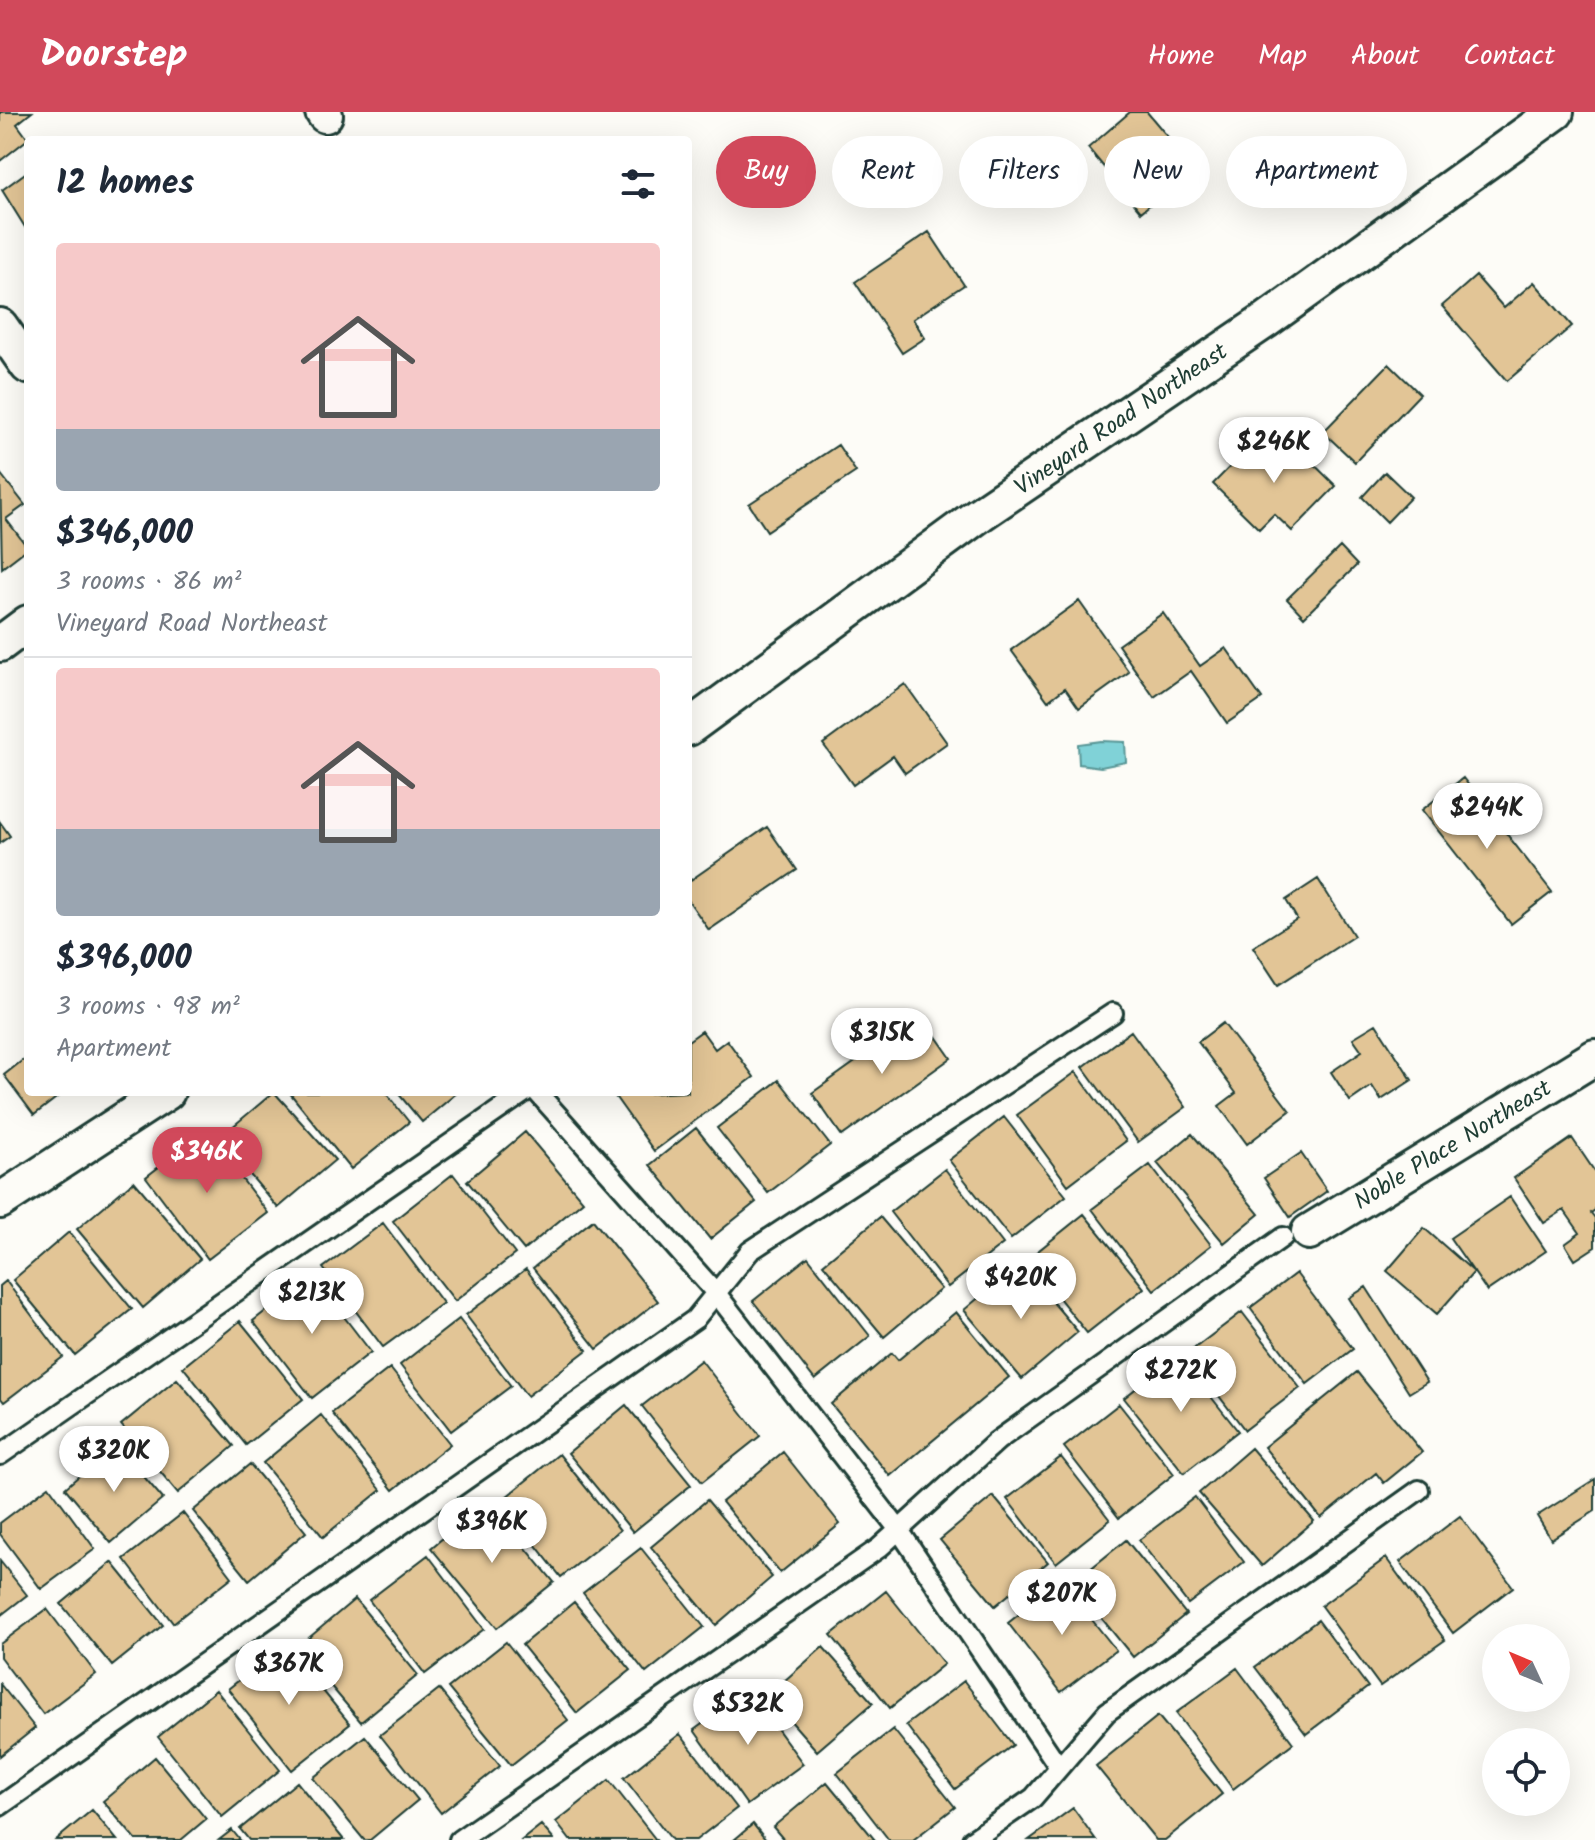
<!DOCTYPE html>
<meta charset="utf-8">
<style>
body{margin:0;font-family:Kalam,sans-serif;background:#f2f2f3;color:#1f2937;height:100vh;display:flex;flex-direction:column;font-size:30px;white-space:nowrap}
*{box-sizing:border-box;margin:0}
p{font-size:26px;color:#747a83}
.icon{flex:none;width:44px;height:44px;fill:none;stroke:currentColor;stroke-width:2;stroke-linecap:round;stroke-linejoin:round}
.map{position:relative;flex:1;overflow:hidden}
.side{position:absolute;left:24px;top:24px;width:668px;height:960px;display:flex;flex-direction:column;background:#fff;border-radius:8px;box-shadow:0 8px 32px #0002}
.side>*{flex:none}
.banner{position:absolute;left:716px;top:24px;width:758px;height:72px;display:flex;gap:16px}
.needle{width:52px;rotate:314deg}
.buttons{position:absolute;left:1482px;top:1512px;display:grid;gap:16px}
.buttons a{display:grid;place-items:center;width:88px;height:88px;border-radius:50%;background:#fff;box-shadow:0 8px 32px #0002;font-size:40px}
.price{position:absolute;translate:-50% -68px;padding:0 18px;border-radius:28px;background:#fff;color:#222;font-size:26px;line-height:52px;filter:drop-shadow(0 2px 4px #0008)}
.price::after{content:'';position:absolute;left:50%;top:48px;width:24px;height:18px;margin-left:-12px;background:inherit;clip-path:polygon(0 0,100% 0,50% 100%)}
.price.active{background:#d1495b;color:#fff}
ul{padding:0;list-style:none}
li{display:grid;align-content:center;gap:16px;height:424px;padding:0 32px}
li+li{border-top:2px solid #e0e1e3}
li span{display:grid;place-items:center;height:248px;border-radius:8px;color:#555}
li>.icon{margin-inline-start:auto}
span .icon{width:144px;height:144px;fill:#fffc;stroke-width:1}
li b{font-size:34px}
h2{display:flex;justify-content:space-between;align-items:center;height:96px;padding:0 32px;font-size:34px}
.chip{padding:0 28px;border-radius:36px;background:#fff;box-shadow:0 8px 32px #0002;font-size:28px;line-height:72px}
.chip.active{background:#d1495b;color:#fff}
header{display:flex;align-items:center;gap:48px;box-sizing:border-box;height:112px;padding:0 40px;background:#d1495b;color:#fff}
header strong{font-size:38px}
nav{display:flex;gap:44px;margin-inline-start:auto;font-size:28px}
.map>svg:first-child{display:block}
.water{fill:#80d2d7;stroke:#599696;stroke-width:2}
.building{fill:#e2c596;stroke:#1f3d34;stroke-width:2}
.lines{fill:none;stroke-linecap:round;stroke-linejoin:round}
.lane-casing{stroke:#1f3d34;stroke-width:24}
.street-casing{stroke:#1f3d34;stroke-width:40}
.lane{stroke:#fdfcf7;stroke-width:18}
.street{stroke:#fdfcf7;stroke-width:34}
.labels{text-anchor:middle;stroke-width:7;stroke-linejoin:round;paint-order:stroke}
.street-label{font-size:24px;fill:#1f3d34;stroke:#fdfcf7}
</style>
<header>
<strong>Doorstep</strong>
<nav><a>Home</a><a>Map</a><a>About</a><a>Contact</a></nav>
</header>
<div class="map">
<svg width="1595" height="1728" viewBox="0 0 1595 1728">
<rect width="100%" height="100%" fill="#fdfcf7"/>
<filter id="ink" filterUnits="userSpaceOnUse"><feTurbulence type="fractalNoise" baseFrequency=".0125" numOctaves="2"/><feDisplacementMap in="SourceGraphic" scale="16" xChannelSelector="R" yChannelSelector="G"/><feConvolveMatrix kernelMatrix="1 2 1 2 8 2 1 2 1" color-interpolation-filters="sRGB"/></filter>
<g filter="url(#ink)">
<path class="water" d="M1101 629 1125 630 1126 650 1101 655 1079 652 1078 632Z"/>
<path class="building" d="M0 0H32L17 12 28 27 0 49Z
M1130 0H1147L1194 56 1141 100 1088 36Z
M28 59V120L2 78Z
M929 120 964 173 913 207 925 226 902 241 855 170Z
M1476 164 1504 196 1534 170 1572 214 1507 269 1442 194Z
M1389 252 1420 282 1355 350 1323 320Z
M1257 327 1275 344 1290 329 1336 374 1292 419 1274 402 1259 417 1213 372Z
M838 333 856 360 767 419 749 392Z
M1385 360 1411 385 1387 410 1362 385Z
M0 361 25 393 6 407 28 436 2 456Z
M1340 435 1357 453 1304 505 1287 487Z
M1079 489 1129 560 1079 596 1065 576 1048 589 1011 538Z
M1163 501 1200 554 1226 536 1262 587 1227 611 1191 559 1154 585 1118 533Z
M905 572 947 631 905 661 893 644 853 673 823 632Z
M1463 666 1552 780 1511 812 1422 698Z
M0 710 10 724 0 731Z
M767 715 797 758 709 818 688 788V770Z
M1318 767 1354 824 1278 873 1253 835 1297 807 1286 788Z
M921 903 951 946 842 1024 812 981Z
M1223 911 1290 999 1247 1032 1219 994 1236 981 1198 930Z
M1376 912 1412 968 1381 988 1372 974 1350 989 1331 960 1362 939 1353 926Z
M702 919 715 937 727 928 754 965 654 1039 614 983 688 980V929Z
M1131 919 1186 995 1138 1030 1083 955Z
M28 944V980H64L34 1003 4 963Z
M1076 960 1126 1029 1068 1073 1017 1003Z
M779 968 830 1033 768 1081 717 1016Z
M274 980 335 1048 278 1096 219 1026Z
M289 980H385L409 1010 351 1057Z
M397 980H458L422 1010Z
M1004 1005 1066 1084 1011 1127 949 1048Z
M696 1016 756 1090 710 1127 650 1053Z
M205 1019 268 1101 208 1147 146 1065Z
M525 1020 583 1089 524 1138 467 1069Z
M1192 1022 1259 1102 1224 1131 1157 1051Z
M1572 1026 1595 1060V1098L1591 1101 1595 1106V1135L1575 1148 1565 1132 1580 1121 1564 1098 1544 1111 1514 1066Z
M1301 1041 1327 1079 1290 1105 1264 1066Z
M1150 1053 1211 1133 1154 1178 1092 1097Z
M945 1057 1003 1132 948 1175 890 1100Z
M453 1062 515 1142 455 1189 393 1109Z
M134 1069 200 1147 143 1196 77 1117Z
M1510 1085 1546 1139 1487 1179 1450 1126Z
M1084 1102 1144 1176 1087 1221 1028 1147Z
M880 1105 941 1177 884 1225 823 1152Z
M593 1108 658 1189 597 1237 533 1156Z
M383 1111 443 1191 383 1235 323 1156Z
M1424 1116 1474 1160 1437 1202 1387 1159Z
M69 1120 132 1197 75 1243 13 1168Z
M808 1145 870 1224 815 1268 753 1189Z
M1020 1151 1078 1220 1022 1267 964 1198Z
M526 1157 587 1238 527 1284 466 1203Z
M1296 1161 1353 1237 1307 1272 1250 1196Z
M312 1163 371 1240 312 1286 253 1209Z
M6 1169 63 1245 4 1290 0 1285V1174Z
M1366 1175 1427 1270 1409 1281 1349 1186Z
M956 1200 1009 1265 890 1364 831 1292 892 1241 898 1248Z
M1242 1200 1300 1276 1245 1318 1187 1242Z
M459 1207 511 1274 451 1319 400 1253Z
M240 1209 303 1287 246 1333 183 1255Z
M1178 1243 1238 1319 1184 1361 1124 1286Z
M701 1248 760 1324 702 1370 642 1294Z
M390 1256 450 1332 393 1378 332 1301Z
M1357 1260 1422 1340 1384 1371 1376 1361 1321 1406 1264 1335Z
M177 1267 234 1334 178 1381 121 1313Z
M1119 1292 1174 1362 1119 1406 1064 1335Z
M626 1293 691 1373 633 1420 568 1341Z
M321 1303 381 1378 323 1425 263 1351Z
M116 1332 163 1387 111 1431 65 1376Z
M1251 1336 1314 1409 1262 1454 1199 1381Z
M783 1340 840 1412 780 1461 722 1390Z
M559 1342 620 1418 561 1465 501 1389Z
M1061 1345 1110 1408 1056 1451 1007 1387Z
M250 1352 306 1420 249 1468 193 1399Z
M1595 1367V1399L1551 1427 1537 1404Z
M49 1374 95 1437 41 1477 0 1422V1411Z
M993 1384 1048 1450 995 1494 940 1428Z
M1195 1385 1244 1450 1188 1492 1139 1428Z
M707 1388 772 1465 716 1513 651 1435Z
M487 1389 554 1470 497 1516 431 1436Z
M183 1401 232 1465 173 1511 124 1447Z
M1460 1404 1513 1475 1453 1521 1400 1450Z
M1126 1428 1186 1502 1133 1545 1073 1471Z
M641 1436 704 1515 646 1561 583 1481Z
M428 1443 484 1517 425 1562 369 1488Z
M1386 1446 1445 1528 1380 1574 1321 1494Z
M0 1449 27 1483 0 1504Z
M112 1450 163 1513 112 1554 61 1492Z
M1061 1469 1116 1538 1061 1580 1008 1511Z
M886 1479 944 1552 890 1596 831 1523Z
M355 1487 418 1563 361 1610 298 1535Z
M574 1490 631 1558 577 1601 522 1533Z
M47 1497 96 1562 43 1602 0 1545V1532Z
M1318 1508 1368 1575 1306 1622 1255 1555Z
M506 1530 568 1608 511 1653 448 1576Z
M285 1532 350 1612 292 1658 228 1577Z
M823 1535 873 1591 817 1639 768 1583Z
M1237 1556 1293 1631 1233 1677 1176 1601Z
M964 1569 1013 1633 955 1677 906 1613Z
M0 1572 35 1616 0 1644Z
M439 1577 500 1654 441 1701 380 1623Z
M216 1578 280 1658 222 1705 158 1625Z
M749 1578 803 1652 747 1693 694 1618Z
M1158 1604 1222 1682 1165 1728H1156L1096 1654Z
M893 1617 955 1695 913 1728H889L837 1661Z
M680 1622 737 1696 696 1728H672L624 1666Z
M365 1624 418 1688 370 1728H364L313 1666Z
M155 1645 206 1707 181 1728H136L103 1689Z
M609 1668 656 1728H570L556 1710Z
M297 1670 344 1728H249L240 1717Z
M827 1670 875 1728H784L773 1715Z
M1073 1696 1096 1728H1029Z
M92 1698 117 1728H56Z
M753 1712 766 1728H734Z
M541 1713 554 1728H522Z
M232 1718 240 1728H219Z"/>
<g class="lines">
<g class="lane-casing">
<path id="lane" d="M537 980 716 1181 899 1418 1059 1655
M0 1343 525 980
M0 1694 695 1207 750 1139 1113 901
M459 1728 879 1436 997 1329 1283 1125
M972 1728 1033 1686 1107 1600 1419 1378"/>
</g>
<g class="street-casing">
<g id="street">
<path d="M323 0 325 3"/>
<path d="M0 214 28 254"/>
<path d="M0 532 28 511"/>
<path id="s1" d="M688 616 980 402 1265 209 1556 0"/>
<path d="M0 1089 167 980"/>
<path id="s2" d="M1309 1120 1595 945"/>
</g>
</g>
<use href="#lane" class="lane"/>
<use href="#street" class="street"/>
</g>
</g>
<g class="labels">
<g class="street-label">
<text dy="8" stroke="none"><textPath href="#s1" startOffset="532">Vineyard Road Northeast</textPath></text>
<text dy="8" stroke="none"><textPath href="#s2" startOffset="168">Noble Place Northeast</textPath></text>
</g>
</g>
</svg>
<div class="buttons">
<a><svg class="needle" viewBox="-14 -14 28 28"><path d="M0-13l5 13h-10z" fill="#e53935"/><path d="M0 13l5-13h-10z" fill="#747a83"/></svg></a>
<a><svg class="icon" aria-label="locate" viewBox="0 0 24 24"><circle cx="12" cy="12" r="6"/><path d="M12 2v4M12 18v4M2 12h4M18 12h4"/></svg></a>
</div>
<b class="price" style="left:1274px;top:373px">$246K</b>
<b class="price" style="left:1487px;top:739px">$244K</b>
<b class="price" style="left:882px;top:964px">$315K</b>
<b class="price active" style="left:207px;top:1083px">$346K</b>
<b class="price" style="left:1021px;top:1209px">$420K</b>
<b class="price" style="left:312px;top:1224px">$213K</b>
<b class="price" style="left:1181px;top:1302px">$272K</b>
<b class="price" style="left:114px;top:1382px">$320K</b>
<b class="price" style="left:492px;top:1453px">$396K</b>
<b class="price" style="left:1062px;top:1525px">$207K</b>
<b class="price" style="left:289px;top:1595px">$367K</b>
<b class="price" style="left:748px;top:1635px">$532K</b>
<div class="banner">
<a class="chip active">Buy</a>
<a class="chip">Rent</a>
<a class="chip">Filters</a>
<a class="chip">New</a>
<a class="chip">Apartment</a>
</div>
<section class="side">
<h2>12 homes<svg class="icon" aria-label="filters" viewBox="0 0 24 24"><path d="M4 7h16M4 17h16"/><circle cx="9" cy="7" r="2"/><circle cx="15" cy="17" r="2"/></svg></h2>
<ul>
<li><span style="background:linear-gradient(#f6c9c9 75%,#9aa5b1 0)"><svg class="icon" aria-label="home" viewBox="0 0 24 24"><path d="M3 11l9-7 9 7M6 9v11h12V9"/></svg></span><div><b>$346,000</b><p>3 rooms · 86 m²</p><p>Vineyard Road Northeast</p></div></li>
<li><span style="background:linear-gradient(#f6c9c9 65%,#9aa5b1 0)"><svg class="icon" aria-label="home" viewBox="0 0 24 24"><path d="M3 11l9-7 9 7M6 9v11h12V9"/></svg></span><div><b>$396,000</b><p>3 rooms · 98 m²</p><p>Apartment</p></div></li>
</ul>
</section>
</div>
